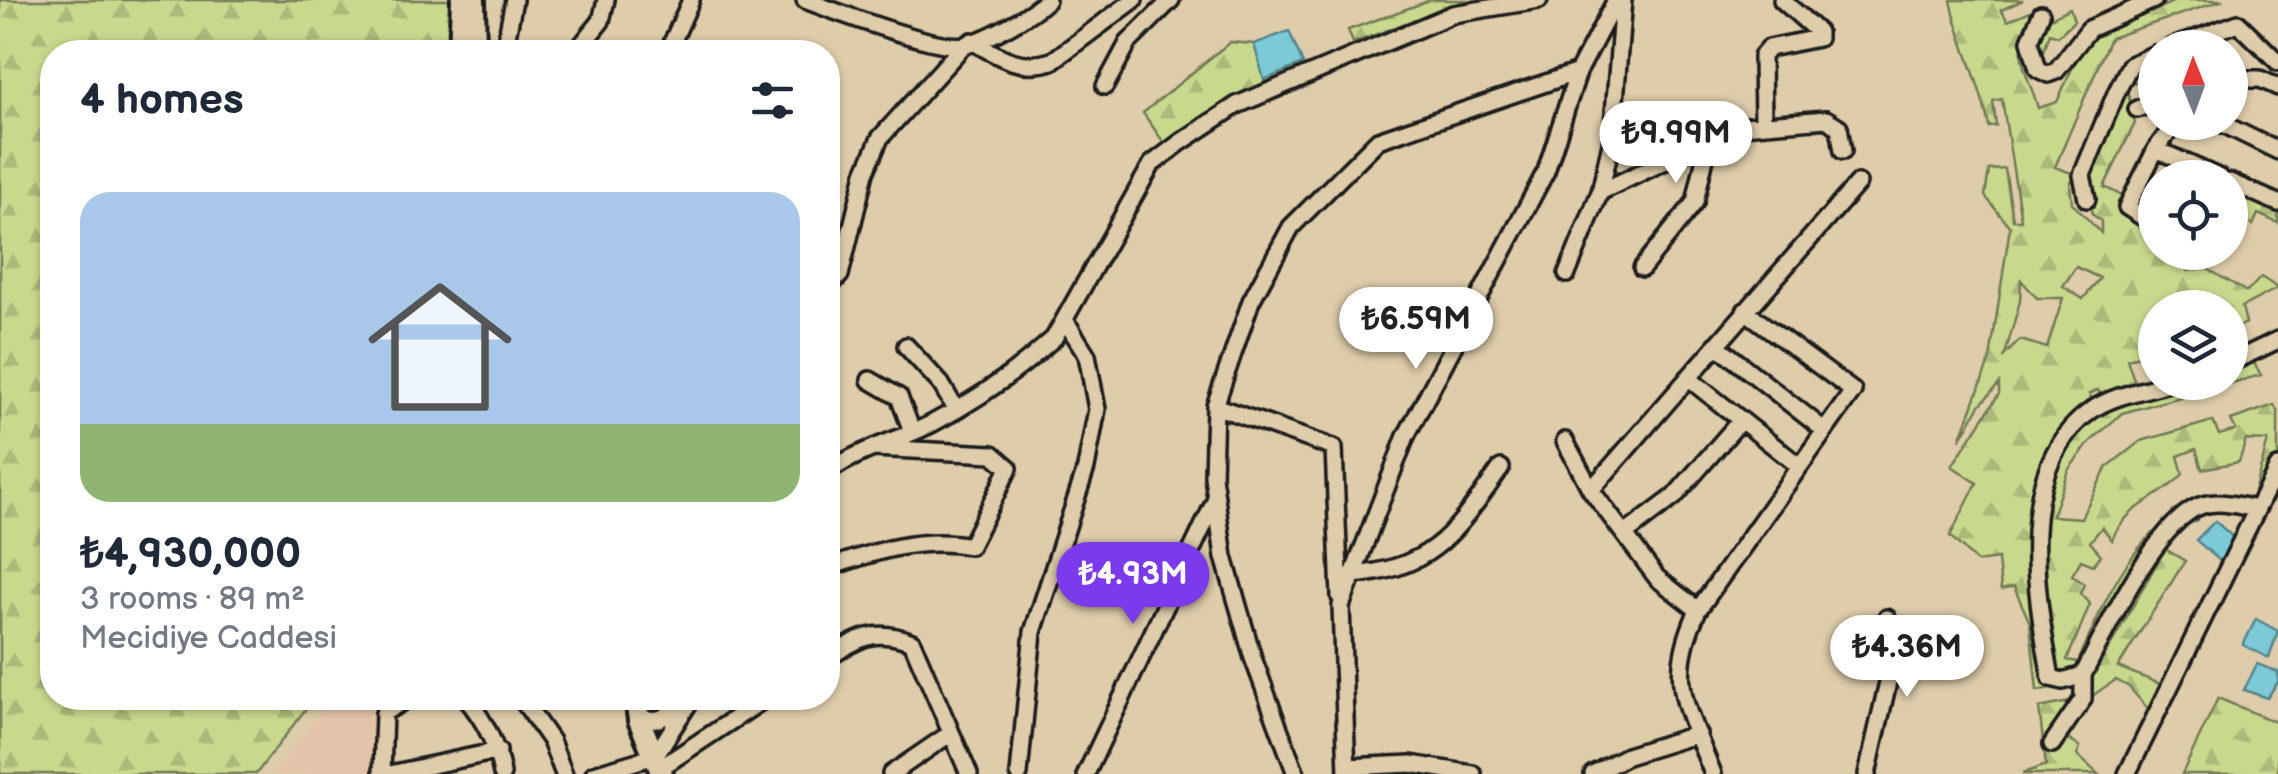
<!DOCTYPE html>
<meta charset="utf-8">
<style>
body{margin:0;font-family:"Balsamiq Sans",sans-serif;background:#f2f2f3;color:#1f2937;height:100vh;display:flex;flex-direction:column;font-size:38px;white-space:nowrap}
*{box-sizing:border-box;margin:0}
p{font-size:32px;color:#747a83}
.icon{flex:none;width:55px;height:55px;fill:none;stroke:currentColor;stroke-width:2;stroke-linecap:round;stroke-linejoin:round}
.map{position:relative;flex:1;overflow:hidden}
.sheet{position:absolute;left:40px;top:40px;width:800px;height:670px;display:flex;flex-direction:column;background:#fff;border-radius:40px;box-shadow:0 2px 8px #0004}
.sheet>*{flex:none}
.needle{width:65px;rotate:359deg}
.controls{position:absolute;left:2138px;top:30px;display:grid;gap:20px}
.controls a{display:grid;place-items:center;width:110px;height:110px;border-radius:50%;background:#fff;box-shadow:0 2px 8px #0004;font-size:50px}
.price{position:absolute;translate:-50% -85px;padding:0 22px;border-radius:35px;background:#fff;color:#222;font-size:32px;line-height:65px;filter:drop-shadow(0 2px 5px #0008)}
.price::after{content:'';position:absolute;left:50%;top:60px;width:30px;height:22px;margin-left:-15px;background:inherit;clip-path:polygon(0 0,100% 0,50% 100%)}
.price.current{background:#7c3aed;color:#fff}
ul{padding:0;list-style:none}
li{display:grid;align-content:center;gap:20px;height:530px;padding:0 40px}
li+li{border-top:2px solid #e0e1e3}
li span{display:grid;place-items:center;height:310px;border-radius:30px;color:#555}
li>.icon{margin-inline-start:auto}
span .icon{width:180px;height:180px;fill:#fffc;stroke-width:1}
li b{font-size:42px}
h2{display:flex;justify-content:space-between;align-items:center;height:120px;padding:0 40px;font-size:42px}
.map>svg:first-child{display:block}
.built{fill:#e3c4ab}
.forest{fill:url(#forest-firs);stroke:#727a55;stroke-width:2.5;fill-rule:evenodd}
.water{fill:#7bcad7;stroke:#55848c;stroke-width:2.5}
.lines{fill:none;stroke-linecap:round;stroke-linejoin:round}
.minor-casing{stroke:#1c1c1c;stroke-width:22}
.major-casing{stroke:#1c1c1c;stroke-width:28}
.minor{stroke:#deccaa;stroke-width:15}
.major{stroke:#deccaa;stroke-width:20}
</style>
<div class="map">
<svg width="2278" height="774" viewBox="0 0 2278 774">
<defs>
<pattern id="forest-firs" width="22" height="20" patternUnits="userSpaceOnUse" patternTransform="scale(2.5)"><rect width="22" height="20" fill="#c8d98e"/><path d="M5 1l3.5 6h-7zM16 11l3.5 6h-7z" fill="#abba7a"/></pattern>
</defs>
<rect width="100%" height="100%" fill="#deccaa"/>
<filter id="ink" filterUnits="userSpaceOnUse"><feTurbulence type="fractalNoise" baseFrequency=".01" numOctaves="2"/><feDisplacementMap in="SourceGraphic" scale="20" xChannelSelector="R" yChannelSelector="G"/><feConvolveMatrix kernelMatrix="1 2 1 2 8 2 1 2 1" color-interpolation-filters="sRGB"/></filter>
<g filter="url(#ink)">
<path class="built" d="M333 698H345L378 716 374 774H274Z"/>
<path class="forest" d="M0 0H450V52H52V698H314L256 774H0Z
M1431 0H1468L1353 43 1348 30Z
M1951 0H2023L2001 10 2008 21 2030 11 2033 16C2010 57 2027 69 2038 108L2057 102 2084 42 2177 0H2223L2110 38 2055 167 2077 175 2070 183 2072 203 2101 233V221L2092 214 2084 180 2130 65 2155 57V77L2126 85 2135 123 2104 187 2125 197 2121 214 2155 235V252L2173 253 2188 271 2206 268 2247 292 2261 277 2278 288 2242 307 2246 323 2230 331V308H2155V352L2127 359 2135 383 2101 396 2098 390 2089 394 2096 407 2183 383 2230 382V370L2254 363 2261 375 2122 413 2090 442 2068 470 2052 516 2081 518 2107 467 2141 441 2213 421 2219 435 2236 430 2231 420 2274 405 2278 412V468L2269 496 2254 492 2268 441 2246 440 2239 462 2202 469 2196 449 2178 456 2183 474C2160 500 2126 504 2112 540L2102 527 2090 542 2101 555 2093 565 2081 560 2072 575 2084 584 2080 594 2090 604 2067 660 2078 662C2104 603 2133 526 2199 506L2197 520 2165 535 2089 670 2103 659 2165 549 2185 561 2118 667 2160 684 2148 709 2129 687 2116 680C2093 694 2070 709 2068 739L2080 747 2077 755 2098 774H2022L2046 765 2039 708 2080 700 2075 682 2037 691 2030 623 2014 587 2001 590 1998 559 1977 562 1950 536 1977 483 1952 466 1999 394V384L1980 405 1960 440 1990 359 2010 227 1985 196 1989 170 2005 169 2013 220H2021L2002 99 1993 101 1996 126 1989 127C1981 82 1960 45 1951 0ZM2076 267 2100 278 2083 299 2063 286ZM2021 280 2037 298H2063L2047 348 2020 340 2005 355 2020 301Z
M2070 8 2074 21 2058 36 2050 33 2043 53 2032 48 2039 24Z
M1230 42 1254 44 1266 85 1167 147 1143 113Z
M2230 185 2278 207V223L2258 214 2253 225 2230 214Z
M2218 698 2278 723V774H2182Z"/>
<path class="water" d="M1289 31 1303 64 1264 80 1254 44Z
M2215 521 2236 540 2221 562 2196 540Z
M2256 619 2278 631 2269 658 2243 645Z
M2257 664 2278 672V682L2267 698 2244 690Z"/>
<g class="lines">
<g class="minor-casing">
<path id="minor" d="M805 0C834 11 937 50 964 45 986 41 1031 15 1047 0
M2041 14 2030 41 2038 69 2048 74 2056 71 2089 29 2154 0
M972 41C999 57 1021 71 1052 61L1134 0
M2170 48 2238 23 2278 62
M504 52 514 0
M576 52 601 21 606 0
M668 52 691 0
M2230 79H2260L2278 87
M1105 86 1128 43 1171 0
M2137 109 2155 102
M2219 122 2278 151
M1763 123 1762 56 1769 48 1818 38V32L1782 0
M1699 145 1706 133 1718 128 1826 119 1839 127 1843 151
M2156 149 2220 178
M2230 182 2278 203
M1600 192 1699 145 1706 153 1695 202 1642 268
M2087 199 2082 175 2117 91 2130 65 2155 54
M2155 225 2127 207 2156 149 2176 122
M1567 274 1600 192 1612 139 1623 0
M828 288 840 275 865 173 880 138 963 46
M1716 345 1824 430
M906 346 941 384 955 408
M2230 363 2278 340
M1688 378 1799 466
M870 380 899 397 912 431
M2172 382C2147 390 2113 395 2092 410 2011 465 2037 599 2051 678L2063 681 2083 675C2104 634 2158 517 2203 505 2221 500 2239 506 2257 509L2278 467
M1215 406 1334 448 1340 597
M1565 441 1591 490
M828 472C860 449 898 441 933 423 975 401 1019 370 1054 338L1152 164 1181 142 1237 105 1453 14 1539 0
M1625 534 1674 497 1741 420
M828 568C872 552 922 536 970 546L1009 468 993 454 873 448
M1351 575C1434 570 1456 530 1501 468
M1698 610 1657 578 1591 490 1858 183
M828 658C858 638 876 627 912 642L969 774
M466 698C485 721 497 744 502 774
M521 698 551 741 564 774
M639 720 659 719 686 707
M2052 744 2083 699V675
M1347 767 1411 764 1473 774
M660 768 766 698
M382 774 384 713 408 698
M390 774 498 751
M594 774 655 756 692 698
M891 774 951 733
M1019 774 1033 632 1086 468 1097 409 1087 355 1065 320
M1086 774 1215 501
M1296 774 1253 658 1224 557 1213 476 1215 406 1251 301 1291 227 1378 140 1578 72
M1347 774 1341 606 1406 436 1546 171 1578 72 1616 0
M1593 774 1627 756 1698 734
M1713 774C1687 706 1665 682 1698 610L1853 391 1745 311
M1867 774 1888 682 1887 618
M2127 774 2257 509"/>
</g>
<g class="major-casing">
<path id="major" d="M474 0 475 52
M460 52 462 0
M636 698 639 720 662 774"/>
</g>
<use href="#minor" class="minor"/>
<use href="#major" class="major"/>
</g>
</g>
</svg>
<div class="controls">
<a><svg class="needle" viewBox="-14 -14 28 28"><path d="M0-13l5 13h-10z" fill="#e53935"/><path d="M0 13l5-13h-10z" fill="#747a83"/></svg></a>
<a><svg class="icon" aria-label="locate" viewBox="0 0 24 24"><circle cx="12" cy="12" r="6"/><path d="M12 2v4M12 18v4M2 12h4M18 12h4"/></svg></a>
<a><svg class="icon" aria-label="layers" viewBox="0 0 24 24"><path d="M12 4l9 5-9 5-9-5zM3 14l9 5 9-5"/></svg></a>
</div>
<b class="price" style="left:1676px;top:186px">₺9.99M</b>
<b class="price" style="left:1416px;top:372px">₺6.59M</b>
<b class="price current" style="left:1133px;top:627px">₺4.93M</b>
<b class="price" style="left:1907px;top:700px">₺4.36M</b>
<section class="sheet">
<h2>4 homes<svg class="icon" aria-label="filters" viewBox="0 0 24 24"><path d="M4 7h16M4 17h16"/><circle cx="9" cy="7" r="2"/><circle cx="15" cy="17" r="2"/></svg></h2>
<ul>
<li><span style="background:linear-gradient(#a9c7e8 75%,#8fb573 0)"><svg class="icon" aria-label="home" viewBox="0 0 24 24"><path d="M3 11l9-7 9 7M6 9v11h12V9"/></svg></span><div><b>₺4,930,000</b><p>3 rooms · 89 m²</p><p>Mecidiye Caddesi</p></div></li>
</ul>
</section>
</div>
